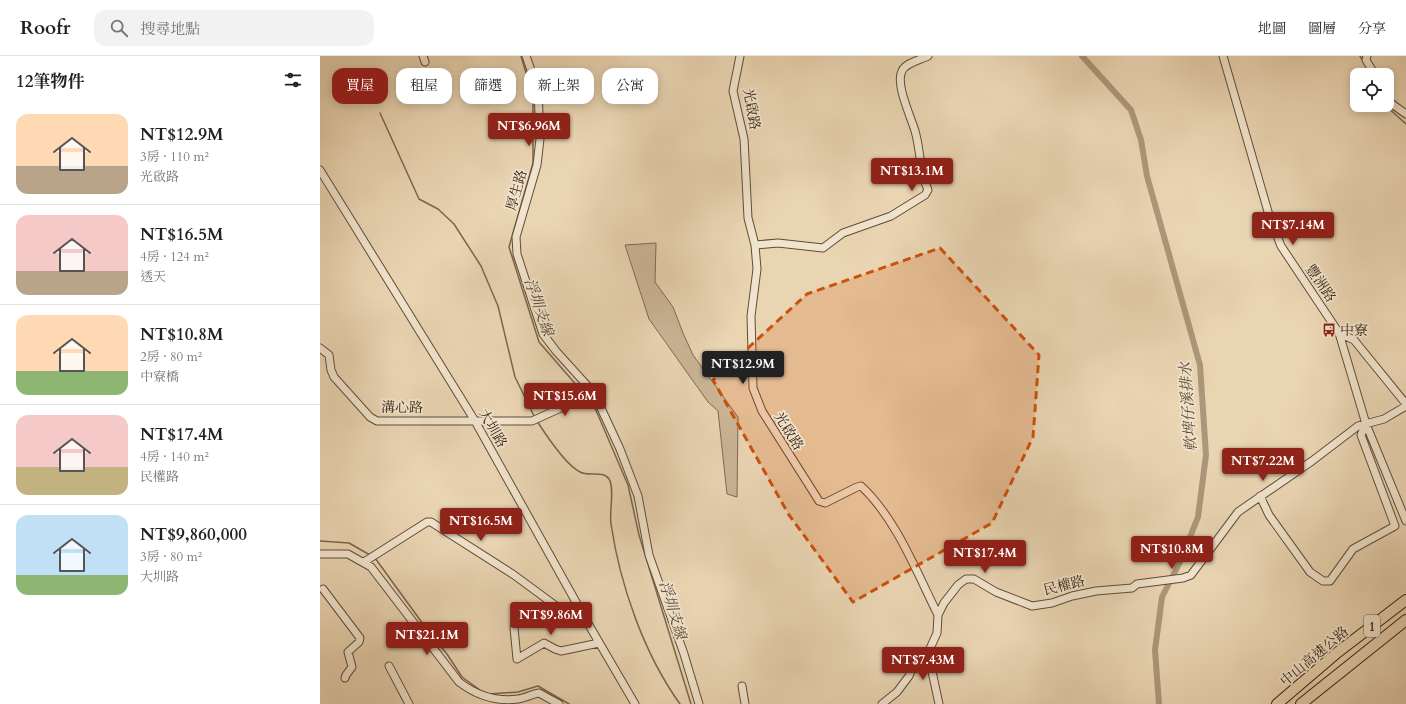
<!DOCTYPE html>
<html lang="zh-TW">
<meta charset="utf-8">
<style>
body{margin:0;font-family:Cardo,"Noto Serif TC",serif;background:#f2f2f2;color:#222;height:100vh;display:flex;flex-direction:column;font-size:15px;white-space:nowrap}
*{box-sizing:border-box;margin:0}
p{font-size:13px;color:#767676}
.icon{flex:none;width:22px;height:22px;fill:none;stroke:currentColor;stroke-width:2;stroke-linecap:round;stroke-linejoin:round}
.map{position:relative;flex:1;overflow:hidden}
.side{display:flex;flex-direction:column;background:#fff;width:320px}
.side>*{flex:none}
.hud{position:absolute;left:12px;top:12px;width:380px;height:36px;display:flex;gap:8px}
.fabs{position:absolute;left:1030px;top:12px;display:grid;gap:8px}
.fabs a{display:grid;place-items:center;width:44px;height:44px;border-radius:8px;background:#fff;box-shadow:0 2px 10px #0003;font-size:20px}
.price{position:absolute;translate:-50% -34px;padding:0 9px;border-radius:4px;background:#8f2418;color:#fff;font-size:13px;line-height:26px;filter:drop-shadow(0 1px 2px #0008)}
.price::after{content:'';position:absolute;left:50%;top:24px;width:12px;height:9px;margin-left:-6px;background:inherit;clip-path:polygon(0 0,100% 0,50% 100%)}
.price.selected{background:#222;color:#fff}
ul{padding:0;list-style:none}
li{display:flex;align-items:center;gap:12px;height:100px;padding:0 16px}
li+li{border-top:1px solid #e0e0e0}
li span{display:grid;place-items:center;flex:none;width:112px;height:80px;border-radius:12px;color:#555}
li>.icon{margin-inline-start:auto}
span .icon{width:48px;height:48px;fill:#fffc;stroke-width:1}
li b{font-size:17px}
h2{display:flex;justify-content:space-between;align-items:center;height:48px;padding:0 16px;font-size:17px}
.chip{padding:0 14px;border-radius:12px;background:#fff;box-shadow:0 2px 10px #0003;font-size:14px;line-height:36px}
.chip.selected{background:#8f2418;color:#fff}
header{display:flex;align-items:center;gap:24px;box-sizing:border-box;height:56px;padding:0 20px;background:#fff;border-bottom:1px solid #e0e0e0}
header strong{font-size:19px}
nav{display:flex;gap:22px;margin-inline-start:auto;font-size:14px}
.search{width:280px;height:36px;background:#f2f2f2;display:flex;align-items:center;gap:10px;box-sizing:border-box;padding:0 14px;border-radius:12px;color:#767676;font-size:15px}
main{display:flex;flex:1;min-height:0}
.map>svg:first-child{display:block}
.green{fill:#cbb697;stroke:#7f6a52}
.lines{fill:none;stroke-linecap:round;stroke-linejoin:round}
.stream{stroke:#7c674e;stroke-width:1.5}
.canal{stroke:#ac977a;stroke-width:6}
.minor-casing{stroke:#614c36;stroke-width:9}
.highway-casing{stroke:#331e0c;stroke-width:12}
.minor{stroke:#f1e4ce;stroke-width:7}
.highway{stroke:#ead5b3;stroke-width:10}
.marked{fill:#cd500c;fill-opacity:0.2;stroke:#cd500c;stroke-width:3;stroke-dasharray:8 5;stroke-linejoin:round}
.labels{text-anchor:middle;stroke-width:3.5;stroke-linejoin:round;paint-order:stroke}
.shield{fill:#f1e4ce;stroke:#6c5946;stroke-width:1}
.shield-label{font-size:13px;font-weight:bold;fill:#331e0c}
.street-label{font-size:14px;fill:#331e0c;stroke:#f1e4ce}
.poi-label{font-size:14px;fill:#331e0c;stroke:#f1e4ce;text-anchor:start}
.water-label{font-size:15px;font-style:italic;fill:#5d4832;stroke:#f1e4ce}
</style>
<header>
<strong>Roofr</strong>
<div class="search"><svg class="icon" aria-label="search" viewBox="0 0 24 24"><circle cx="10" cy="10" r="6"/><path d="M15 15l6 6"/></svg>搜尋地點</div>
<nav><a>地圖</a><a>圖層</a><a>分享</a></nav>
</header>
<main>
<section class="side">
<h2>12筆物件<svg class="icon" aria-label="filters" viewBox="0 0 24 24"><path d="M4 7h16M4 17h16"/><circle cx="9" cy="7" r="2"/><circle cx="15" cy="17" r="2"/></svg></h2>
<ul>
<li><span style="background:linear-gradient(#ffd9b3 65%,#b9a48a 0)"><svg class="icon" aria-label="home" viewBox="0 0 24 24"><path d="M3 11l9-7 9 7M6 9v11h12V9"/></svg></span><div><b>NT$12.9M</b><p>3房 · 110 m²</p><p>光啟路</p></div></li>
<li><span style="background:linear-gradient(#f6c9c9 70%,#b9a48a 0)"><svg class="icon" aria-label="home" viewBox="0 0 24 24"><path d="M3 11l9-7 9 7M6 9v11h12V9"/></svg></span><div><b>NT$16.5M</b><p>4房 · 124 m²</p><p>透天</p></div></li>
<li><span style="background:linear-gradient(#ffd9b3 70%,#8fb573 0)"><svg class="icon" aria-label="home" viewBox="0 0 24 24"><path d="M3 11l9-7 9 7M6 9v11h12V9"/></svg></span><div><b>NT$10.8M</b><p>2房 · 80 m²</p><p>中寮橋</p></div></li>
<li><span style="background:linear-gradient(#f6c9c9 65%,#c2b280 0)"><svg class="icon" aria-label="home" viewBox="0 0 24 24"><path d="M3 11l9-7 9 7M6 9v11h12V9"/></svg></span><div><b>NT$17.4M</b><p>4房 · 140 m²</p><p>民權路</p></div></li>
<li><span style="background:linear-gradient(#bfe0f5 75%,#8fb573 0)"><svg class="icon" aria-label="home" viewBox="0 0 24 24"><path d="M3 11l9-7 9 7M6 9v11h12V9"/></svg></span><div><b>NT$9,860,000</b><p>3房 · 80 m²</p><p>大圳路</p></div></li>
</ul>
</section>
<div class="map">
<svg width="1086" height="648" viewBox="0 0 1086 648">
<rect width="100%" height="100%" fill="#ead5b3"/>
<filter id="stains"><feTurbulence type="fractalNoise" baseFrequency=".005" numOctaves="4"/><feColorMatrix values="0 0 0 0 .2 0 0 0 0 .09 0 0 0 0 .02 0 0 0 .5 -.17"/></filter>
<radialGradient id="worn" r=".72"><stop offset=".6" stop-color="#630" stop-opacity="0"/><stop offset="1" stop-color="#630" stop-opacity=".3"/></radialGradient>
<path class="green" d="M336 187 335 226 353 251 363 277 373 299 418 361 417 441 407 438 398 355 388 346 329 263 305 189Z"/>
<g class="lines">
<path class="stream" d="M201 0 213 40V107L189 191 219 286 265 339
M1040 0 1043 5
M1065 49 1086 68
M60 57 99 143 118 153 134 168 161 210 178 250 195 321 214 360
M267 342 275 352 308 429 319 479 371 648
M217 365C226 379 246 409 260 416 269 421 283 414 289 423 295 432 289 457 291 468 300 529 324 598 360 648
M0 485 29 487 50 499
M55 502 114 583 127 598 142 621 160 634
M169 638 198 636 218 630 249 648"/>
<path class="canal" d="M762 0 811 54 821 84 827 120 880 309 886 399 878 461 860 506 842 541 835 594 839 648"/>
<g class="minor-casing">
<path id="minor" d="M103 0 105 6
M206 0 218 34 220 83 217 109 196 181 197 198 223 278 236 295 274 337 300 393 318 440 329 499 364 598 379 648
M420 0 413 35 424 83 428 162 435 189 437 213 431 260 433 332 442 355 499 445 505 447 537 431 541 430C576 462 597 517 618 559
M903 0 949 159 961 190 1019 277 1046 368 1086 465
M1047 0 1046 4 1055 19
M1067 42 1072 48 1086 58
M0 114 155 365 266 564 315 648
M435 189 458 187 503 192 523 177 571 160 605 139 608 134C599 115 601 95 595 75 591 61 575 28 582 15 585 7 600 4 608 0
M1019 277 1034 284 1086 348
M0 292 9 299 11 314 14 321 50 361 57 365H212L274 337
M940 440 949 459 990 516 1003 525H1010L1033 493 1075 470 1041 379 1046 368
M0 498H28L51 511 139 626C156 639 176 646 198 643 206 642 212 638 219 637L239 648
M44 506 107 466H111L194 519 251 561 266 564
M3 533 40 582 39 586 28 596 32 611 26 619 25 622
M194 572 197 603 224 587 235 593 241 595 279 587
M608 597 619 648
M69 610 89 648
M422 630 425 648
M562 648 577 636 589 620 594 608 608 597 617 577 618 559 624 547 638 529 646 523H654L676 536 712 550 732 547 752 540 776 535 812 532 817 528 863 522 871 519 918 456 992 405 1038 370 1064 363 1086 350"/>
</g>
<g class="highway-casing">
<path id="highway" d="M957 648 1018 596 1086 544
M981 648 1086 564"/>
</g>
<use href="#minor" class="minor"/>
<use href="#highway" class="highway"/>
</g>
<path class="marked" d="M620 192 719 299 713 381 672 467 533 546 469 459 393 324 487 238Z"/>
<defs>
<g id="bus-bare" transform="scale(1.08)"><path d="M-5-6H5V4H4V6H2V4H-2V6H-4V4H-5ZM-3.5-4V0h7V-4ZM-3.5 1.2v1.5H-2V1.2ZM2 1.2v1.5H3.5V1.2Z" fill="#8f2418" stroke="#f1e4ce" stroke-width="2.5" paint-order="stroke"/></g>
</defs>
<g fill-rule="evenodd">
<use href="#bus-bare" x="1009" y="274"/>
</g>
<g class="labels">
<rect class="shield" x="1044" y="559" width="16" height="22" rx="3"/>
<g class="shield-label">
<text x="1052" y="575">1</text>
</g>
<g class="street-label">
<text transform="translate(432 53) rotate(80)" y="5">光啟路</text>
<text transform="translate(196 134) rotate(-74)" y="5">厚生路</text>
<text transform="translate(1001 227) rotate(56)" y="5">豐洲路</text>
<text transform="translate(82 351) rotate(1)" y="5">溝心路</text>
<text transform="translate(173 372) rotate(60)" y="5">大圳路</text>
<text transform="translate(469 375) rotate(58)" y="5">光啟路</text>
<text transform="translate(744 529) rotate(-14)" y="5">民權路</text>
<text transform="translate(994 600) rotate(-40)" y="5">中山高速公路</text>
</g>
<g class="poi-label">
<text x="1020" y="279">中寮</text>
</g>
<g class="water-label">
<text transform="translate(219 251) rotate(71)" y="5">浮圳支線</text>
<text transform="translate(868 351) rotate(-94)" y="5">軟埤仔溪排水</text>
<text transform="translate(353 554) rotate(73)" y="5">浮圳支線</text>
</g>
</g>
<rect width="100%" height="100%" filter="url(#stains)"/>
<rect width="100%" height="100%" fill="url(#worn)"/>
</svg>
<div class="fabs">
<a><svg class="icon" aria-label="locate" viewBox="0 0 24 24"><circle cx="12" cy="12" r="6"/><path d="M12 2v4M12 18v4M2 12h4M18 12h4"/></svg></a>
</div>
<b class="price" style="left:209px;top:91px">NT$6.96M</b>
<b class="price" style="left:592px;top:136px">NT$13.1M</b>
<b class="price" style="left:973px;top:190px">NT$7.14M</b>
<b class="price selected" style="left:423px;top:329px">NT$12.9M</b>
<b class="price" style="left:245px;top:361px">NT$15.6M</b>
<b class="price" style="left:943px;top:426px">NT$7.22M</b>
<b class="price" style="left:161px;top:486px">NT$16.5M</b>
<b class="price" style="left:852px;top:514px">NT$10.8M</b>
<b class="price" style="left:665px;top:518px">NT$17.4M</b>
<b class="price" style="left:231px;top:580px">NT$9.86M</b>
<b class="price" style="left:107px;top:600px">NT$21.1M</b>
<b class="price" style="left:603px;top:625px">NT$7.43M</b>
<div class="hud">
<a class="chip selected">買屋</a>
<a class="chip">租屋</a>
<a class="chip">篩選</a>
<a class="chip">新上架</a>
<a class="chip">公寓</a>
</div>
</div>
</main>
